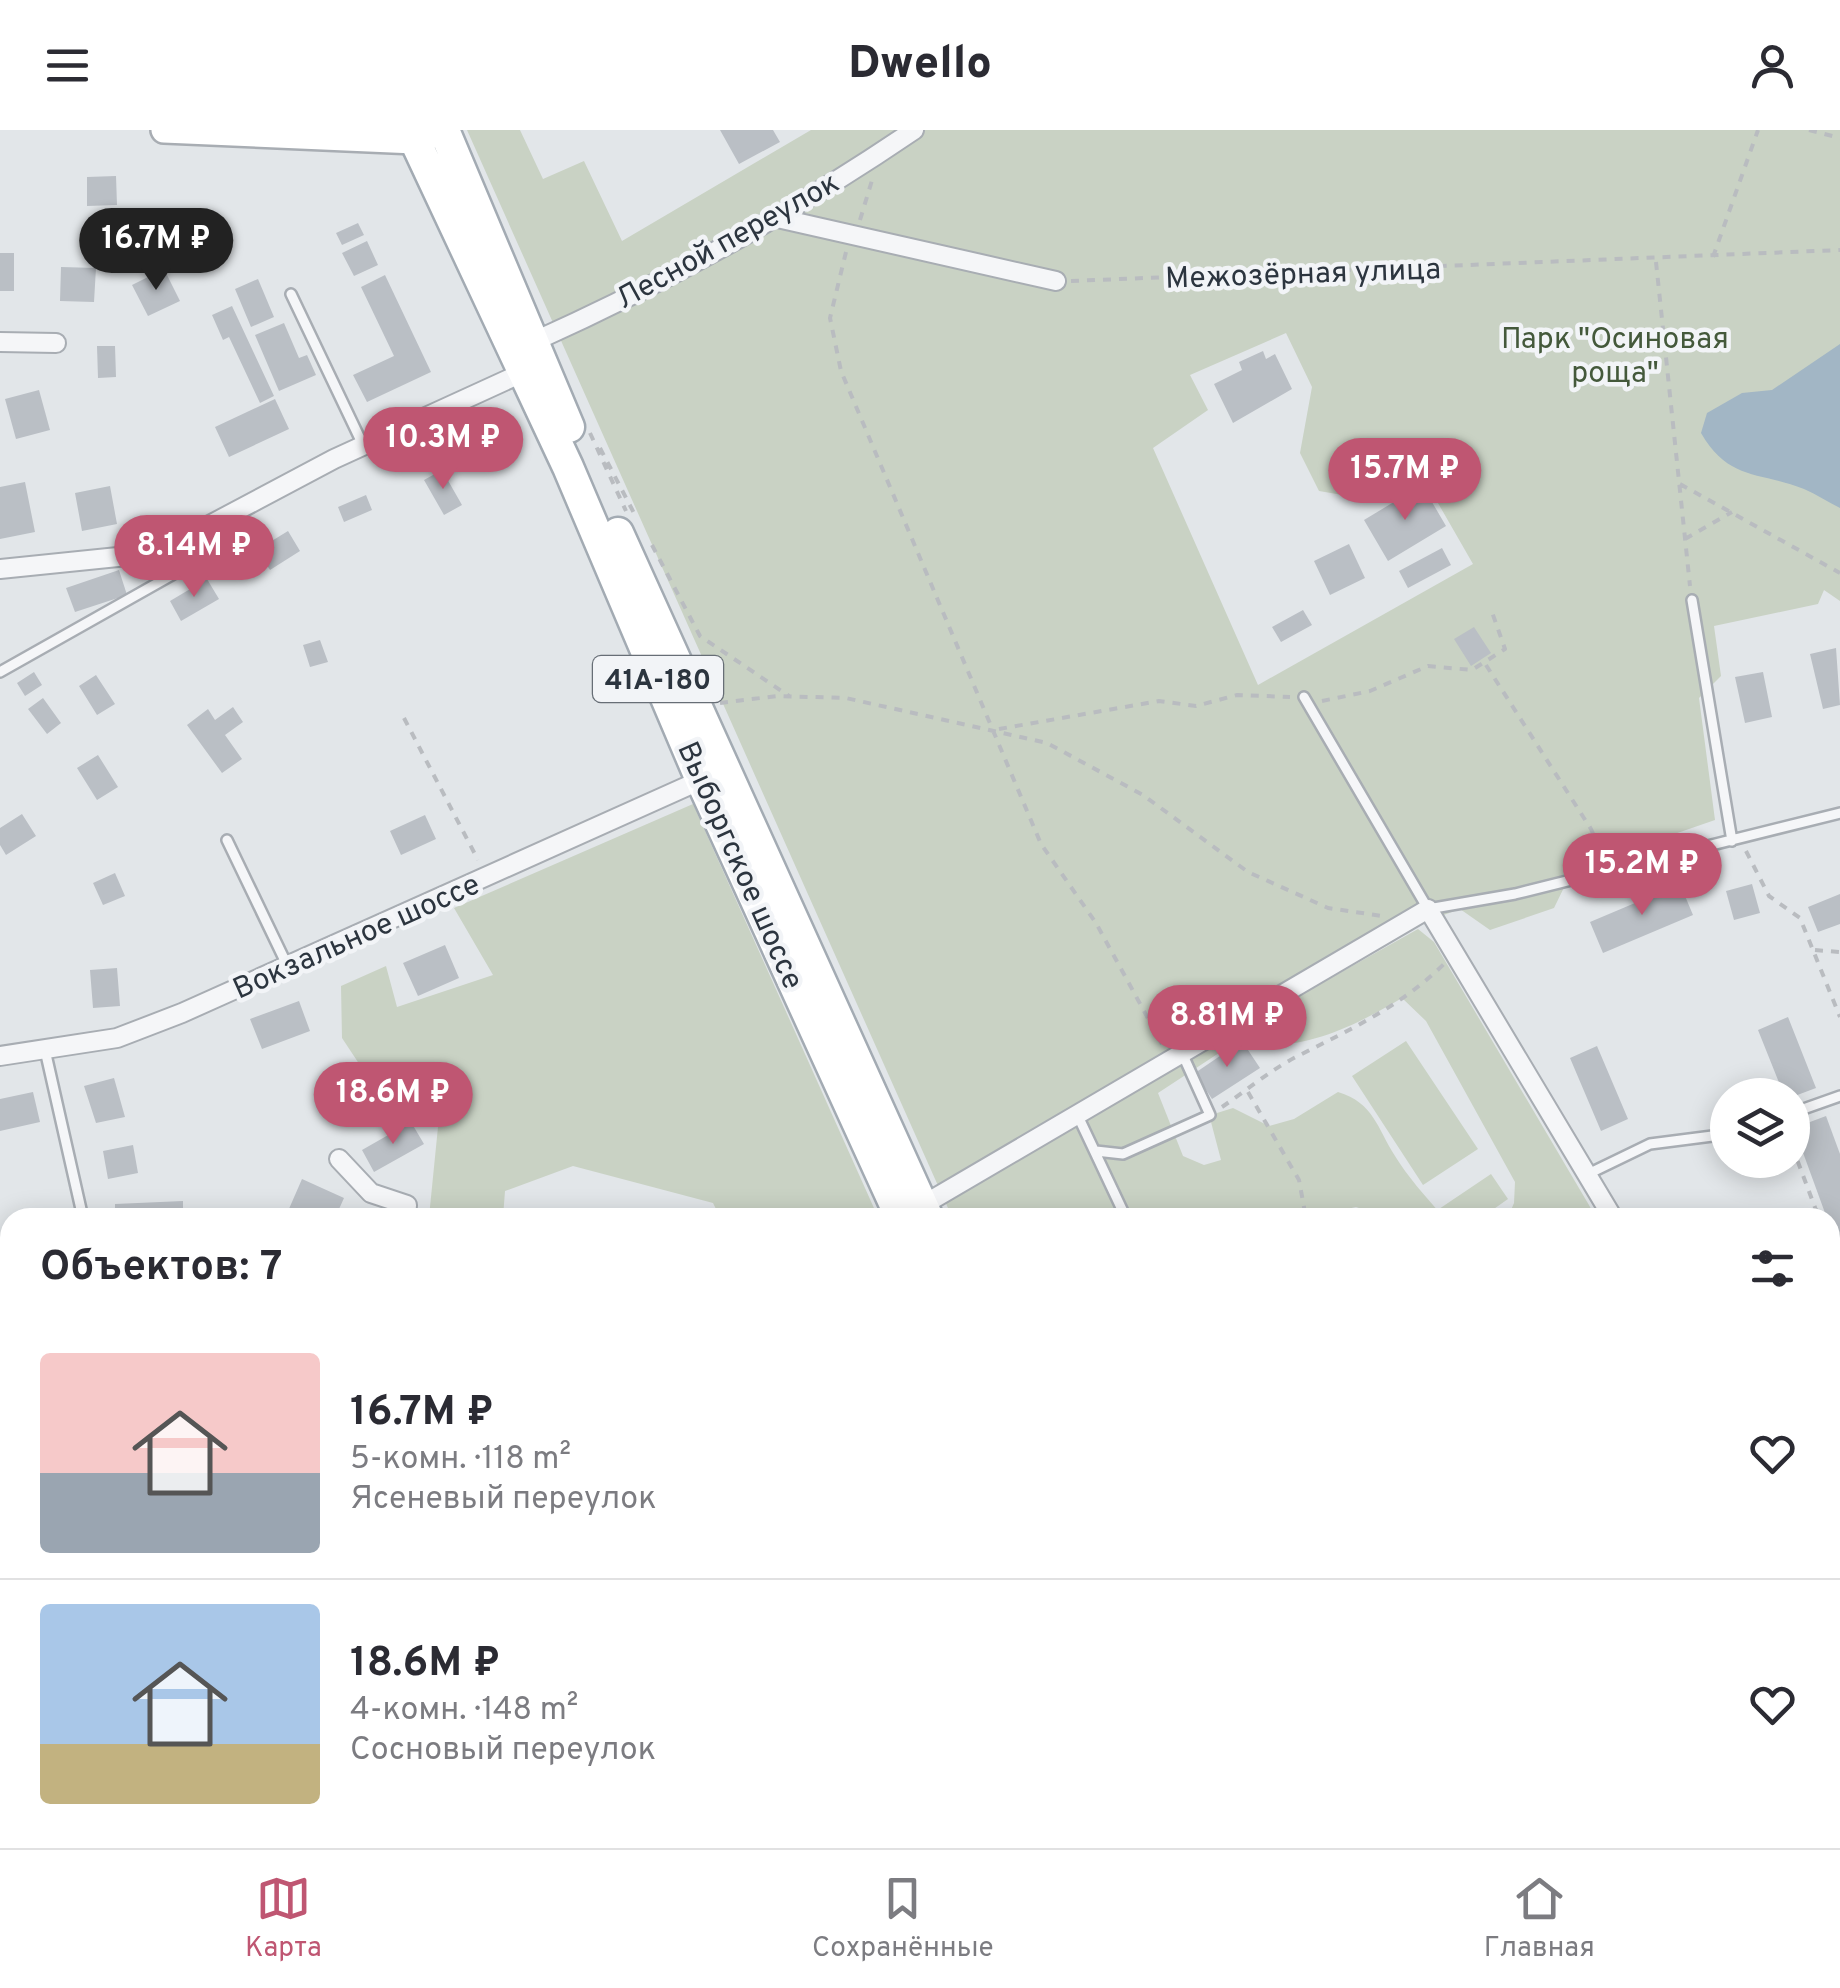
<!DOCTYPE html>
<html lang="ru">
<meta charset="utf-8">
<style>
body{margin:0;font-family:Overpass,sans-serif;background:#f7f7f7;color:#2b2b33;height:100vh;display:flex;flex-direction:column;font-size:38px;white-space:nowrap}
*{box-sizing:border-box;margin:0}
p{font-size:32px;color:#7c7c81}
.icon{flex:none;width:55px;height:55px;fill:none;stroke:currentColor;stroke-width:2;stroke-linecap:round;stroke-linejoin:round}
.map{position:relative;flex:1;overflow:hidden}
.details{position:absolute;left:0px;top:1078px;width:1840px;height:642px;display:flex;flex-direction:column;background:#fff;border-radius:30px 30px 0 0;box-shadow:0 5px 25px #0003}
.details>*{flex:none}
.controls{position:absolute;left:1710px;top:948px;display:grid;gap:20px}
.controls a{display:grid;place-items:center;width:100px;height:100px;border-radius:50%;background:#fff;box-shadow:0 5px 25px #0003;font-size:50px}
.price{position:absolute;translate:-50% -85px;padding:0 22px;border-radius:35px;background:#bf5672;color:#fff;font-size:32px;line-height:65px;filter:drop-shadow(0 2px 5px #0008)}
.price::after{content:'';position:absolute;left:50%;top:60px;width:30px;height:22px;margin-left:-15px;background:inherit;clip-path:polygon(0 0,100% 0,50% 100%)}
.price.on{background:#222;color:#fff}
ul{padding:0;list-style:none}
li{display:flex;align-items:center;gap:30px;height:250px;padding:0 40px}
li+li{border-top:2px solid #e1e1e2}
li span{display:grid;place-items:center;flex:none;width:280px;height:200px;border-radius:10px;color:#555}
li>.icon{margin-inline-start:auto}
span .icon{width:120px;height:120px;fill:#fffc;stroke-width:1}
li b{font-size:42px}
h2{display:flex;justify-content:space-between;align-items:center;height:120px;padding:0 40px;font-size:42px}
header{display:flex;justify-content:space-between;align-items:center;height:130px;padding:0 40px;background:#fff;font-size:45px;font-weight:800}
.menu{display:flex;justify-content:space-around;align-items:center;height:140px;border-top:2px solid #e1e1e2;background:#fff;font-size:28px;color:#7c7c81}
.menu a{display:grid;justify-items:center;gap:5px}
.menu .on{color:#bf5672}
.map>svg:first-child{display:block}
.green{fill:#c9d2c4;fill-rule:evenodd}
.water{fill:#a2b6c5}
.building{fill:#babfc5}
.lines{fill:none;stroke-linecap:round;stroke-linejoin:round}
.lane-casing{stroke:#a8adb3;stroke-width:14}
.street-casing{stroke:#a8adb3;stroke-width:22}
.secondary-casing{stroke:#a8adb3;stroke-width:30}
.primary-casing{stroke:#a3abb3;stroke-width:35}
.path{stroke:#b9bcc0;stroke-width:4;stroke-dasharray:8 8;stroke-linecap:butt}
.lane{stroke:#f5f6f8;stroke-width:9}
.street{stroke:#f5f6f8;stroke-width:18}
.secondary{stroke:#fff;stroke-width:25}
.primary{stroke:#fff;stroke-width:30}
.labels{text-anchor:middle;stroke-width:9;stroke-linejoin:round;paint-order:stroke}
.shield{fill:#f2f4f7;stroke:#676e76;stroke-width:2.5}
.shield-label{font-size:28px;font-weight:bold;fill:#2c353f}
.street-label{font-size:30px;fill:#2c353f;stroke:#f2f4f7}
.park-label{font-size:30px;fill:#44593b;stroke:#f2f4f7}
</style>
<header><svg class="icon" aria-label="menu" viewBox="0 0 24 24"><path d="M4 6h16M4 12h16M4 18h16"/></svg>Dwello<svg class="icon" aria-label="person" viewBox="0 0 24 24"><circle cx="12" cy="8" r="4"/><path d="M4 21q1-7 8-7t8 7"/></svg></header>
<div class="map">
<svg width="1840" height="1718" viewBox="0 0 1840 1718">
<rect width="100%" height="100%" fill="#e2e6e9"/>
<path class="green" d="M467 0H520L543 49 584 31 622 111 811 0H1840V471L1824 460 1818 474 1714 496 1721 546 1699 568 1715 690 1573 739 1554 778 1490 800 1460 779 1430 790 1398 791 1247 892 1248 904 1158 963 1183 1026 1204 1035 1221 1030 1211 992 1217 983 1233 978 1269 996 1294 989 1338 962C1374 973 1377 998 1395 1026 1408 1047 1425 1066 1441 1084L1439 1079 1491 1044 1508 1069 1481 1088 1385 1087 1356 1077 1307 1088 952 1087ZM1286 203 1312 257 1300 323 1319 361 1360 368 1419 340 1473 434 1258 555 1153 318 1208 280 1190 245Z
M693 674 878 1087H720L713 1073 573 1036 505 1061 503 1087H429L441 967 383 970 342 908 341 856 386 836 397 877 493 845 454 778Z
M1418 799 1434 812 1596 1087H1508L1514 1073 1515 1052 1426 891 1402 868C1361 892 1318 915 1269 915L1251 893Z
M1406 911 1478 1019 1423 1055 1352 946Z
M10 1281V1682L0 1671V1286Z
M1840 1582V1718H1755L1759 1710H1830V1593Z
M36 1710H343L352 1718H133L129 1711 106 1713V1718H44Z
M376 1710H587L581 1718H386Z
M607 1710H757L735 1718H606Z
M858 1710H1172L1176 1718H837Z
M1243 1710H1530L1523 1718H1244Z"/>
<path class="water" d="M1840 214V378C1828 372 1816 364 1804 359 1758 341 1729 351 1701 303L1707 283 1742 263 1772 260Z"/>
<path class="building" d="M720 0H773L780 12 739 34Z
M116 46 117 75 87 76V47Z
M153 88V108H126L125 89Z
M358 93 364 105 342 115 336 103Z
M367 111 378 135 354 146 342 123Z
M0 123H14V161H0Z
M61 137 96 138 94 172 60 171Z
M164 139 180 171 148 186 132 155Z
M385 145 431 242 367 272 353 245 394 226 361 157Z
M258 149 274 187 251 197 235 159Z
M232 176 274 266 260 273 229 207 223 210 212 185Z
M284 193 299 228 307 225 316 245 279 261 255 205Z
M97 216H115L116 247 98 248Z
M1263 221 1266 229 1275 224 1292 259 1233 293 1214 254 1242 240 1239 232Z
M39 260 50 300 16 309 5 269Z
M275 269 289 299 229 327 215 297Z
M495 291 503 308 488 315 481 297Z
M442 340 462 375 444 385 424 350Z
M25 352 35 402 0 409V357Z
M1422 355 1446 396 1388 431 1364 390Z
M110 356 117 394 82 401 75 363Z
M366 365 372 380 344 392 338 377Z
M288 401 300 421 270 440 257 420Z
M1349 414 1365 448 1330 465 1314 431Z
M1442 418 1451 435 1408 458 1399 441Z
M119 440 127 465 75 482 66 458Z
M207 449 219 469 181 491 170 471Z
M1303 480 1312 495 1281 512 1272 497Z
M1474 497 1491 523 1471 536 1454 509Z
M320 510 328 532 310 537 303 515Z
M1836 518 1840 575 1823 579 1810 524Z
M34 542 42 555 25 566 17 553Z
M1763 542 1772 587 1745 593 1735 547Z
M96 545 115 574 97 585 79 556Z
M43 568 61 593 47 604 28 579Z
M233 577 243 592 225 605 242 629 222 643 187 595 208 579 215 590Z
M98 625 118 657 97 670 77 638Z
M22 684 36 706 6 725 0 715V698Z
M425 685 436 709 401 725 390 701Z
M115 743 125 766 103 775 93 753Z
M1680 754 1693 785 1603 823 1590 792Z
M1752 754 1760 783 1734 790 1726 761Z
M1840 764V794L1818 802 1808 777Z
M445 815 459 848 418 866 403 833Z
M117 838 120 876 93 878 90 840Z
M299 871 310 901 262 919 250 889Z
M1788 887 1816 958 1792 967 1784 965 1758 900Z
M1242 911 1260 938 1212 969 1195 943Z
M1597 916 1628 989 1601 1001 1570 928Z
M114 948 125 987 96 993 84 956Z
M33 962 40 992 0 1001V969Z
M1826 986 1840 1024V1124L1794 998Z
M411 992 424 1014 374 1042 362 1020Z
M133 1015 138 1043 108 1049 103 1021Z
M302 1049 344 1068 335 1088H285Z
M183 1071V1088H115V1074Z"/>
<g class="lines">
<g class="lane-casing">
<path id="lane" d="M291 164 363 315
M1692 470 1732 711
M0 542 172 445 216 397
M1304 567 1428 779 1515 764 1840 683
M227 710 288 837
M45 920 83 1088
M1792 983 1840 966
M1077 984 1126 1088
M1096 1021 1123 1024 1210 985 1182 923
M1588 1044 1650 1014 1728 1004
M1830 1210 1840 1206
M1830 1226 1840 1252
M1830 1276 1840 1273"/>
</g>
<g class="street-casing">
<path id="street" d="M773 87 1056 151
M535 211C666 152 795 81 914 0
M0 212 56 213
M0 439 157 423 334 329 522 243
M0 926 117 908 182 883 701 650
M339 1029 371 1063 407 1075 406 1088
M923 1075 1428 779 1613 1088
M1830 1446 1840 1460
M792 1718 813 1710"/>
</g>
<g class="secondary-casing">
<path id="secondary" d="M164 0 415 11 428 7"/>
</g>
<g class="primary-casing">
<path id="primary" d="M410 0 568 337 701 650 901 1088
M444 0 569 297
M618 403 928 1088
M1830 1544 1840 1530
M1186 1710 1190 1718
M1731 1718 1736 1710"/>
</g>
<path class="path" d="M1809 0 1840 8
M860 90 873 47
M846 122 830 188 841 241 1041 714 1096 793 1162 914
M1713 127 1758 0
M1656 132 1690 456
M1071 151 1840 120
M590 303 626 381
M600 318 635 385
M1680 354 1840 443
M1685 409 1732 382
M652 415 700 506 789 566
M1486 535 1591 699 1603 727
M1322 571 1370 561 1428 536 1472 540 1505 519 1492 482
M720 573 777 566 846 568 1047 613 1143 665 1248 742 1328 778 1382 786
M404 588 478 730
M999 599 1159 571 1196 576 1237 565 1290 567
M1746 721 1769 766 1800 788 1840 887
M1815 820 1840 822
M1248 962 1299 1050 1306 1088
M1222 977C1247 960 1273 938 1300 925 1353 898 1401 876 1444 834
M1792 1016 1819 1088
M1830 1117 1840 1144
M1831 1195 1840 1171
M1840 1616 1835 1629 1840 1635
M1767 1718 1775 1710"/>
<use href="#lane" class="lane"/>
<use href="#street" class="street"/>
<use href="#secondary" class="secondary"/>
<use href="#primary" class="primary"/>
</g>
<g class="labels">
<rect class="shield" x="593" y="526" width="130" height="46" rx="8"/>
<g class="shield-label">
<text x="658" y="559">41А-180</text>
</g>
<g class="street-label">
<text transform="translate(727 110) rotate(-29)" y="10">Лесной переулок</text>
<text transform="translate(1303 143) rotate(-2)" y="10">Межозёрная улица</text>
<text transform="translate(741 735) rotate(66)" y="10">Выборгское шоссе</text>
<text transform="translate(356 806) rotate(-24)" y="10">Вокзальное шоссе</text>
</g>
<g class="park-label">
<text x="1615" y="218">Парк "Осиновая<tspan x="1615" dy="34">роща"</tspan></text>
</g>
</g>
</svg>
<div class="controls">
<a><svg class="icon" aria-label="layers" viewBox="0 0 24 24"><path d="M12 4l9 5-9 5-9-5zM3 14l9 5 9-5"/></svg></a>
</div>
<b class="price on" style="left:156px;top:163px">16.7M ₽</b>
<b class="price" style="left:443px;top:362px">10.3M ₽</b>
<b class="price" style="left:1405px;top:393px">15.7M ₽</b>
<b class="price" style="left:194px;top:470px">8.14M ₽</b>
<b class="price" style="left:1642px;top:788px">15.2M ₽</b>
<b class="price" style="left:1227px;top:940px">8.81M ₽</b>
<b class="price" style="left:393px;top:1017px">18.6M ₽</b>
<section class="details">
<h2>Объектов: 7<svg class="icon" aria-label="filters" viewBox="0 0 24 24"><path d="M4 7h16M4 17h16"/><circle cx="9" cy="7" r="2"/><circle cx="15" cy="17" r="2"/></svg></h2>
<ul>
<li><span style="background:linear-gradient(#f6c9c9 60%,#9aa5b1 0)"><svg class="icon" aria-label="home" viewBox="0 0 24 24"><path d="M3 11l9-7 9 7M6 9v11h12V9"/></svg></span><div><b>16.7M ₽</b><p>5-комн. · 118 m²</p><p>Ясеневый переулок</p></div><svg class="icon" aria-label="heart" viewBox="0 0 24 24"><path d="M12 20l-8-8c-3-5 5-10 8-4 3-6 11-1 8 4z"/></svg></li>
<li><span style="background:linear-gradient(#a9c7e8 70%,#c2b280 0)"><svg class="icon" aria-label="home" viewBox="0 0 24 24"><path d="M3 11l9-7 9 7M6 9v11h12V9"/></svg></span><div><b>18.6M ₽</b><p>4-комн. · 148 m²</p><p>Сосновый переулок</p></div><svg class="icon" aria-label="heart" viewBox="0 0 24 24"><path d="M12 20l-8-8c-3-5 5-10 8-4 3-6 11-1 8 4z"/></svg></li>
</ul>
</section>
</div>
<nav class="menu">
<a class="on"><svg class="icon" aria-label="map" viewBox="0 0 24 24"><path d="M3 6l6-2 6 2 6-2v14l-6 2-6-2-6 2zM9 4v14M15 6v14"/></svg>Карта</a>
<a><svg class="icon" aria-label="saved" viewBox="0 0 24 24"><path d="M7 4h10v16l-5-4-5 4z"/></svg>Сохранённые</a>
<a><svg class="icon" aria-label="home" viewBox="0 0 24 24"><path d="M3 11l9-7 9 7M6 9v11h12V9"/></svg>Главная</a>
</nav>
